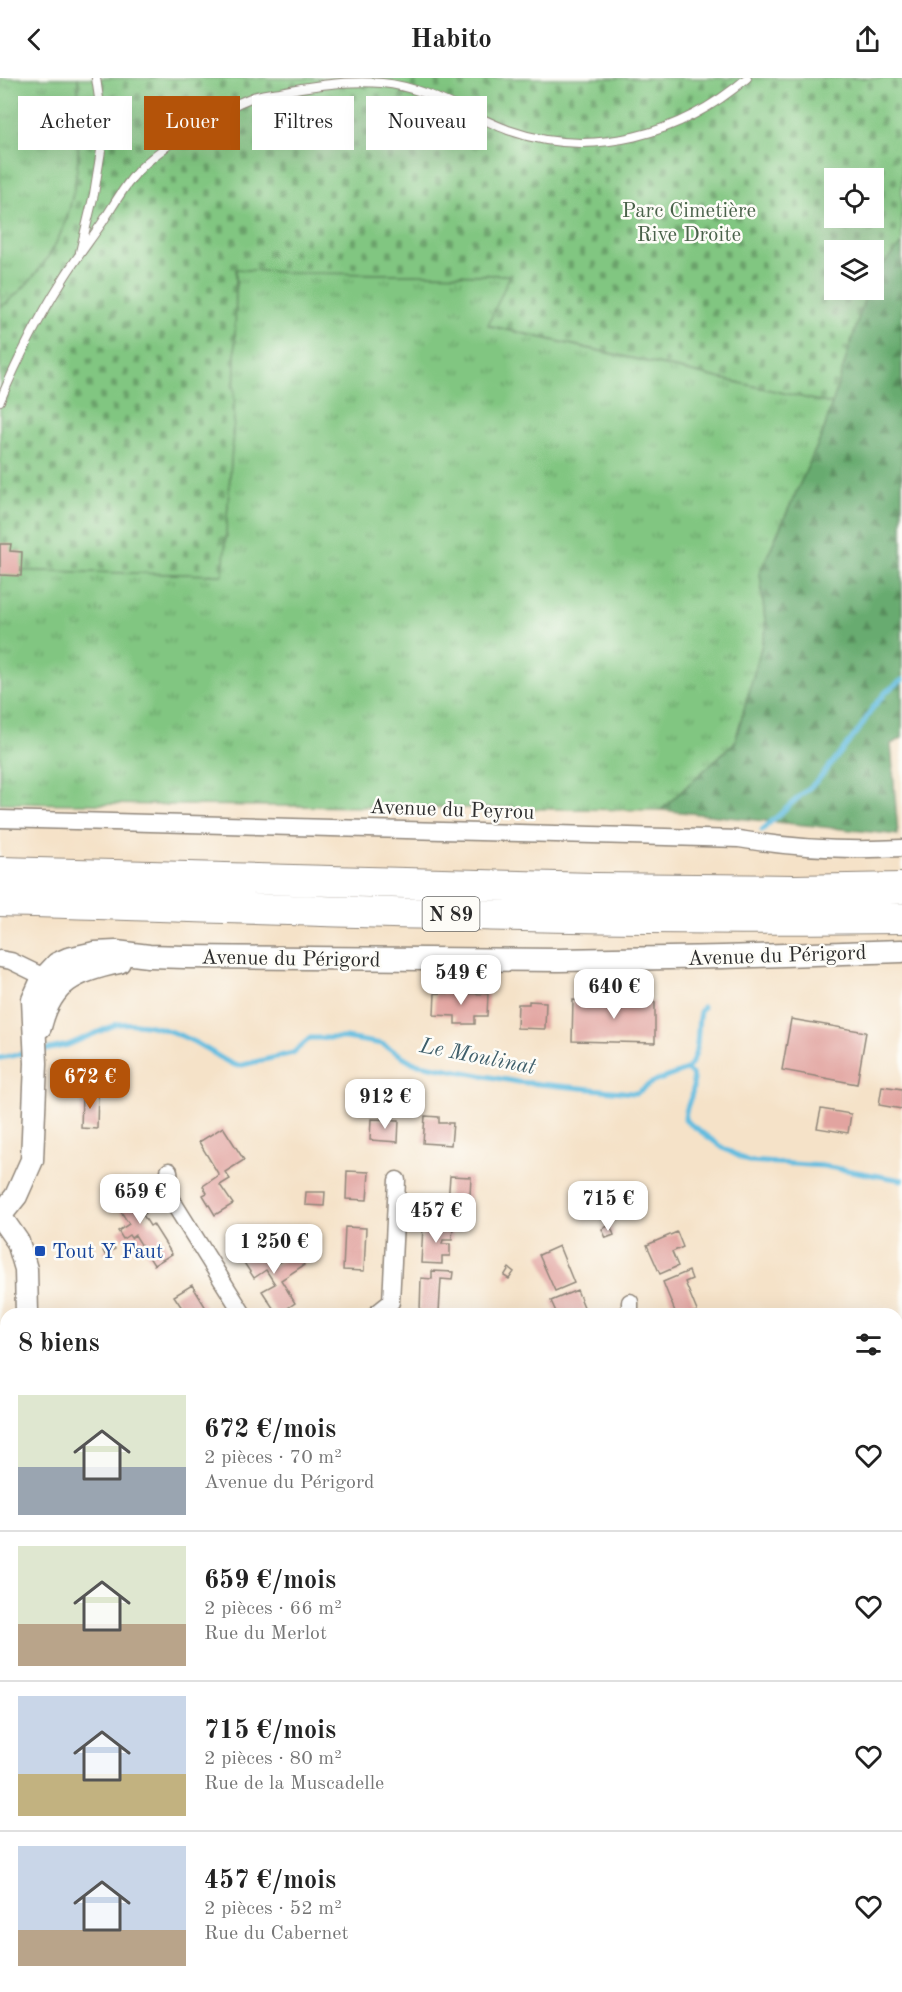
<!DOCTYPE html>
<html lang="fr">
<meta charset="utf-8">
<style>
body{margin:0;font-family:"Old Standard TT",serif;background:#f2f2f2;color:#222;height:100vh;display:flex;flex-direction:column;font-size:22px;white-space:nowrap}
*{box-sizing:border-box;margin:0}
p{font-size:20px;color:#767676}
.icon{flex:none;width:33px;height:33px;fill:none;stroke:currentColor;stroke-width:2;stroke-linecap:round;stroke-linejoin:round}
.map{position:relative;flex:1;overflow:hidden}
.panel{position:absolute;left:0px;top:1230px;width:903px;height:684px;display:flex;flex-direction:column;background:#fff;border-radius:18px 18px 0 0;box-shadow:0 6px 24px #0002}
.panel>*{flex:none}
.banner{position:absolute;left:18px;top:18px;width:600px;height:54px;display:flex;gap:12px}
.controls{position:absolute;left:824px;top:90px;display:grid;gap:12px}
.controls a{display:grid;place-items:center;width:60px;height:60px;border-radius:0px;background:#fff;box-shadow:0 6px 24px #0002;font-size:30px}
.price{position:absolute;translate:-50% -51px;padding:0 14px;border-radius:12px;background:#fff;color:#222;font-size:20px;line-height:39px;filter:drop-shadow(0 2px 3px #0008)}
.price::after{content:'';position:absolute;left:50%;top:36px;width:18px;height:14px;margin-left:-9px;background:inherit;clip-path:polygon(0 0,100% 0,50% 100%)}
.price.current{background:#b45309;color:#fff}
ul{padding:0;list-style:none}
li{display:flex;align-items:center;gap:18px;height:150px;padding:0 18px}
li+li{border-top:2px solid #e0e0e0}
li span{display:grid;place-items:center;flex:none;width:168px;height:120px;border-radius:0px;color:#555}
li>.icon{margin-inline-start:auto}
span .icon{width:72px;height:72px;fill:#fffc;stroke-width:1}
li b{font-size:26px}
h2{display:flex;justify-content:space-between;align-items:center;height:72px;padding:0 18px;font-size:26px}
.tag{padding:0 21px;border-radius:0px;background:#fff;box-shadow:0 6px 24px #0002;font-size:21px;line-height:54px}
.tag.current{background:#b45309;color:#fff}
header{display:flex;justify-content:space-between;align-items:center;height:78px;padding:0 18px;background:#fff;font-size:27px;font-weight:600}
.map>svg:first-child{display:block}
.grass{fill:url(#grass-tufts);stroke:#567856;stroke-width:1.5}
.forest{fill:url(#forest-firs);stroke:#4a6b4d;stroke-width:1.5}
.cemetery{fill:url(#cemetery-stones);stroke:#567856;stroke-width:1.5;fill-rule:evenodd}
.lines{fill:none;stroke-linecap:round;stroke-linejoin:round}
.stream{stroke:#62bcdf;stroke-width:5}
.building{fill:#e2a4a0}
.lane-casing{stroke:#90867a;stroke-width:10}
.street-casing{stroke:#90867a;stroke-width:19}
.secondary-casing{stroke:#90867a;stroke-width:25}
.highway-casing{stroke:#90867a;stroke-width:32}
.lane{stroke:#fff;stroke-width:8}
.street{stroke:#fff;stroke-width:16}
.secondary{stroke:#fff;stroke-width:22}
.highway{stroke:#fff;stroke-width:30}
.transit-dot{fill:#1a4fb4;stroke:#fdfcf7;stroke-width:2}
.labels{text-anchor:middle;stroke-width:5;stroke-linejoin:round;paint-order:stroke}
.shield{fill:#fdfcf7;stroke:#6a6a68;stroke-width:1.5}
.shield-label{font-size:20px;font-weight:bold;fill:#2b2b2b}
.park-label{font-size:21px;fill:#496149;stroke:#fdfcf7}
.street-label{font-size:21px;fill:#2b2b2b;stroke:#fdfcf7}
.transit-label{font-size:21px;fill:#164399;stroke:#fdfcf7;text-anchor:start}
.water-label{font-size:22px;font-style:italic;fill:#3e5e6a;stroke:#fdfcf7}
</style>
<header><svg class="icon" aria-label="back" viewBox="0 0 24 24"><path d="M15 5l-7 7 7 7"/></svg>Habito<svg class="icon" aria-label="share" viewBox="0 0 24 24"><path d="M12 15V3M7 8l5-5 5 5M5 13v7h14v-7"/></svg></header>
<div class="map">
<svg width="902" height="1914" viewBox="0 0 902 1914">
<defs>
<pattern id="grass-tufts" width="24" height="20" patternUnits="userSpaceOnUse" patternTransform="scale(1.5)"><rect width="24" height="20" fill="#81c681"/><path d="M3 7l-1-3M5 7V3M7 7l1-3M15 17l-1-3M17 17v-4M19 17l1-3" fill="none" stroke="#6aa16a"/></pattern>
<pattern id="forest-firs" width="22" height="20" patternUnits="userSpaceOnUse" patternTransform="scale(1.5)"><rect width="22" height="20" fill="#68ab6f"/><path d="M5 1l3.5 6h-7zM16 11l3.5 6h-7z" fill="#568b5b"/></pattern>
<pattern id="cemetery-stones" width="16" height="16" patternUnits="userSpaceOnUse" patternTransform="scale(1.5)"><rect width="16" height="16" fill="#81c681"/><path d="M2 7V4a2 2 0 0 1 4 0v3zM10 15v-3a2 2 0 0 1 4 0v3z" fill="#6aa16a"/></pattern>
</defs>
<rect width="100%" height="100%" fill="#fdfcf7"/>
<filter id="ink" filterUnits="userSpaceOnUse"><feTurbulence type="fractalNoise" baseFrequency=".0167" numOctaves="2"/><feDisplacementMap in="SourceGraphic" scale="12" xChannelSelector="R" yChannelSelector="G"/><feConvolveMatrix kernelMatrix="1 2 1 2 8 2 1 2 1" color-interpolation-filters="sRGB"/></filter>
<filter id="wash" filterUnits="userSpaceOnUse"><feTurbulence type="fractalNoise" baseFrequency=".008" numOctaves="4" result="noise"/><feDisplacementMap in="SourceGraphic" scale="24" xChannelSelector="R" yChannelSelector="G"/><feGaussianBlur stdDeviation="1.35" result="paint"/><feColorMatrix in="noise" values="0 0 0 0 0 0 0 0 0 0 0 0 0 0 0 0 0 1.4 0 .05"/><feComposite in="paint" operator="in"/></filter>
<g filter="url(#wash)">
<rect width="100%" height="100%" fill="#f5e2c8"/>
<path class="grass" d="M0 0H78C82 92 80 170 0 230Z
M236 191 298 195 511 197 489 248 832 326 823 355 760 494 766 552 735 664 661 732 0 725V492L223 497 234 339Z"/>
<path class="forest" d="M902 165V660L891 666 898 757 661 732 735 664 766 552 760 494 823 355 867 212H873V198Z"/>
<path class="cemetery" d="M78 0H902V165L873 198V172H834V212H867L832 326 488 247 510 197 298 195 236 191 234 339 223 497 0 492V230C80 170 82 92 78 0ZM834 100H873V140H834Z"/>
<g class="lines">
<path class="stream" d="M762 752 819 701 859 652 874 628 887 613 902 602
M40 973 68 967 117 946C149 943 178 954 205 970 216 976 226 985 238 988L293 975 310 960H346L382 966 414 985 518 1004 633 1015H637L651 1005 686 992C701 979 696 952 700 934L703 929
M0 980 31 974
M686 992 692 996C697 1018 685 1024 685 1042L723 1070 748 1083 823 1088 902 1102"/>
</g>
<g id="blocks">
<path class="building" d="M0 466H11L10 473 22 474 21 498 0 497Z
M435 915 488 916 487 938H475V946H455V938L434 937Z
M592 919H638V924H655V965L572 963 573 922 592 923Z
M529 923 546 924 545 951 517 950 518 926H529Z
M791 941 866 954 857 1006 782 992Z
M882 1008 902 1011V1031L879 1027Z
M89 1010H98L97 1051 81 1050 82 1017H89Z
M401 1025H412V1035H400Z
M821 1031 851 1036 848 1055 817 1050Z
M425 1038 439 1039V1045H453L451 1067 423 1065Z
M371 1041 399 1042 398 1064 370 1062Z
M223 1049 244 1082 225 1094 230 1101 220 1107 233 1126 215 1137 203 1117 207 1115 203 1108 219 1097 199 1064Z
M347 1093 369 1094 367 1122 346 1121Z
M450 1098 471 1099 469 1135 451 1134V1125H448Z
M127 1106 146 1135 143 1137 150 1148 153 1146 172 1176 154 1187 135 1157 131 1160 129 1157 123 1161 118 1153 129 1146 110 1117Z
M306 1114H325L324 1128 305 1127Z
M610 1147 614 1157 606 1160 602 1151Z
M423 1148 453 1149 452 1162H443L442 1166H450V1178H442V1186L421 1185Z
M345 1149 366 1150 364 1193 343 1192Z
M677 1154 683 1169 672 1174 678 1188 660 1196 647 1167Z
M258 1166 272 1189 306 1168 309 1174 300 1180 304 1187 281 1202 295 1225 279 1236H277L262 1213 275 1206 266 1192 254 1200 239 1177Z
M113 1167 115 1171 105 1177 103 1173Z
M559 1168 574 1205 555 1213 539 1177Z
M509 1190 514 1194 509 1201 504 1198Z
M432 1193 453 1194 452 1202 441 1201 439 1234 420 1233 421 1200 432 1201Z
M689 1193 692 1201 685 1204 697 1233 690 1236H676L663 1204Z
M192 1207 206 1230 208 1236H186L174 1218Z
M577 1212 587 1236H557L551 1223Z
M902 1439V1462L897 1460V1452Z
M897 1469 902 1470V1503L897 1502Z
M902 1728V1741L897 1744V1731Z
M0 1756H6V1793L0 1792Z
M177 1908H211V1909L191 1914H179Z
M359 1908H363V1914H341Z
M397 1908H419L420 1912 398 1914Z
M787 1908H813L811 1914H786Z
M843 1908H868L867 1914H842Z"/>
</g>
</g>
<g filter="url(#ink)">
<use href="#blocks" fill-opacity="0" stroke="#90867a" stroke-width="1.5"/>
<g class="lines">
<g class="lane-casing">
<path id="lane" d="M80 174 94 116 104 54 96 0
M0 323C18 281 38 241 62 203 74 183 89 164 102 145 115 125 128 101 146 85 173 61 219 32 253 19 261 16 271 15 280 14 313 7 348 2 382 5 427 9 466 36 508 52 592 82 681 57 747 0
M0 1596 6 1600"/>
</g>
<g class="street-casing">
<path id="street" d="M0 741 739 761C793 770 848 773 902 770
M0 881 11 883 44 899 48 909
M169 1093 171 1121 243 1236
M630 1224V1236
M376 1236 391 1224 397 1102
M0 1308 6 1307
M897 1552H902
M897 1776 902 1774
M433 1908 434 1914
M488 1914 493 1908
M739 1914 740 1908"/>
</g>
<g class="secondary-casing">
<path id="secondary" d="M40 949C51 904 75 893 119 884
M27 1236 26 1191 18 1164 0 1138 16 1118 32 1082 36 985 33 922 42 902 57 886 68 881 95 875 116 874 149 878 185 879 559 882 723 879 902 873
M148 1908 150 1914"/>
</g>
<g class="highway-casing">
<path id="highway" d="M0 794 594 810 794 812 902 810
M0 823C301 832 601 844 902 840"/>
</g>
<use href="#lane" class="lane"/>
<use href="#street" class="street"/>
<use href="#secondary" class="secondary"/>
<use href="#highway" class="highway"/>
</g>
</g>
<rect class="transit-dot" x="34" y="1167" width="12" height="12" rx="3"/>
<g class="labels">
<rect class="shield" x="422.5" y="819" width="57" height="34" rx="4.5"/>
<g class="shield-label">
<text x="451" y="843">N 89</text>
</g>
<g class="park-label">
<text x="689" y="139">Parc Cimetière<tspan x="689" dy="24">Rive Droite</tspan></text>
</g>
<g class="street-label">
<text transform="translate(452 731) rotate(2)" y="7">Avenue du Peyrou</text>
<text transform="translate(777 877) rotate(-2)" y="7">Avenue du Périgord</text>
<text transform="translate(291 880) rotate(1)" y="7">Avenue du Périgord</text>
</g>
<g class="transit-label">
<text x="52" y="1180">Tout Y Faut</text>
</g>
<g class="water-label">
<text transform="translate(478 977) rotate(11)" y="8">Le Moulinat</text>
</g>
</g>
</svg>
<div class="controls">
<a><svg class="icon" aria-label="locate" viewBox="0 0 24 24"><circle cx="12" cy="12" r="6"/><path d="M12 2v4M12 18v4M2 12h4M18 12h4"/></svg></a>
<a><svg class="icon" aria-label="layers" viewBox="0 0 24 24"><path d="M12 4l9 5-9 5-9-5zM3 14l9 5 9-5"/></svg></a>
</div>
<b class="price" style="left:461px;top:928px">549 €</b>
<b class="price" style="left:614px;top:942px">640 €</b>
<b class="price current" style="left:90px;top:1032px">672 €</b>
<b class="price" style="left:385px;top:1052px">912 €</b>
<b class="price" style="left:140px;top:1147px">659 €</b>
<b class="price" style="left:608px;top:1154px">715 €</b>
<b class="price" style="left:436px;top:1166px">457 €</b>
<b class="price" style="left:274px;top:1197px">1 250 €</b>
<div class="banner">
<a class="tag">Acheter</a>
<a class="tag current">Louer</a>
<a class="tag">Filtres</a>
<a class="tag">Nouveau</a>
</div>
<section class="panel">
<h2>8 biens<svg class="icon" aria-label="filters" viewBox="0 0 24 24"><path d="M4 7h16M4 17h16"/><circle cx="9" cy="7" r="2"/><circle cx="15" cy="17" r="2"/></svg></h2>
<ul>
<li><span style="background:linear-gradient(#dfe7d0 60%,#9aa5b1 0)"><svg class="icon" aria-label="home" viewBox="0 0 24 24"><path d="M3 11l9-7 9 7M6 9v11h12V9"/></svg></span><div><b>672 €/mois</b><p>2 pièces · 70 m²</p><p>Avenue du Périgord</p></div><svg class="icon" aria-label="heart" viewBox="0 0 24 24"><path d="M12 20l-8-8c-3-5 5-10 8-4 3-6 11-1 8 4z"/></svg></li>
<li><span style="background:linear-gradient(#dfe7d0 65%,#b9a48a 0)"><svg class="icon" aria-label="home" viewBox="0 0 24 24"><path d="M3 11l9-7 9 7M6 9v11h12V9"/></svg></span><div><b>659 €/mois</b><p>2 pièces · 66 m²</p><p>Rue du Merlot</p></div><svg class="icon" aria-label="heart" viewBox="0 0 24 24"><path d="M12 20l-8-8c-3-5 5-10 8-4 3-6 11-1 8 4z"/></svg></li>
<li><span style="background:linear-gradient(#c9d6e8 65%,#c2b280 0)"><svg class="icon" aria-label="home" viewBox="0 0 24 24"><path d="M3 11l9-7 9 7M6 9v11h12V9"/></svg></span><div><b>715 €/mois</b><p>2 pièces · 80 m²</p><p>Rue de la Muscadelle</p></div><svg class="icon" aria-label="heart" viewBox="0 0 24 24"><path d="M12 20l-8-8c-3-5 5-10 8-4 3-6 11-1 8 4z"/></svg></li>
<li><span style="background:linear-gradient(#c9d6e8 70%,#b9a48a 0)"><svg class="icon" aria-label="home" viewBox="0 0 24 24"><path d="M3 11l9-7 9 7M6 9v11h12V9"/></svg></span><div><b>457 €/mois</b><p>2 pièces · 52 m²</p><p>Rue du Cabernet</p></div><svg class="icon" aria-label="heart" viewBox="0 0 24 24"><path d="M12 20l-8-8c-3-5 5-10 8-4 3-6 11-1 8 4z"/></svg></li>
</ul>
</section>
</div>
